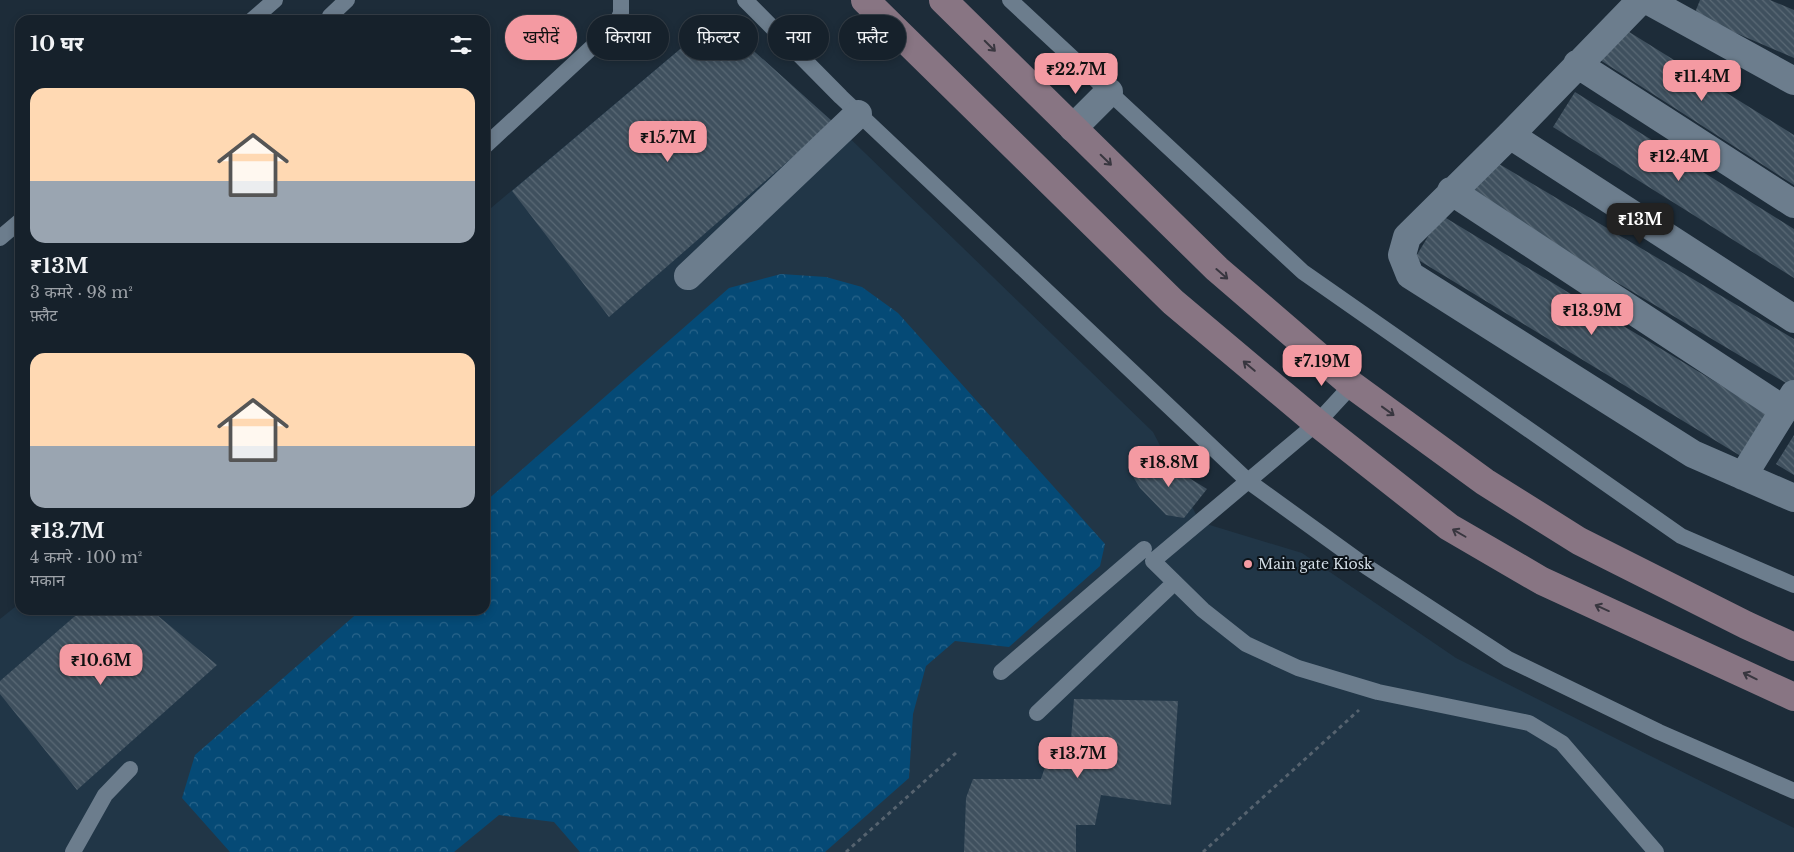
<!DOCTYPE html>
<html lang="hi">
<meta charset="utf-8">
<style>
body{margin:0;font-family:"Libre Baskerville","Noto Sans Devanagari",serif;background:#1f2933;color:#f1f3f6;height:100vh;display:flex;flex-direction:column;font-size:19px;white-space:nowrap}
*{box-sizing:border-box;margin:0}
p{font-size:16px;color:#9ea3a9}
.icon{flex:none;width:28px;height:28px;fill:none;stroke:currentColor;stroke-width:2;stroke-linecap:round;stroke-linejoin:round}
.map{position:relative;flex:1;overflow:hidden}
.details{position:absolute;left:15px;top:15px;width:475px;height:600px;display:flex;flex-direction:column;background:#16212b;border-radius:15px;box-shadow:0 2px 8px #0003,0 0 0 1px #353e47}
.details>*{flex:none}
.banner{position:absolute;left:505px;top:15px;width:475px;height:45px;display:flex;gap:10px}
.price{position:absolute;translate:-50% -42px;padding:0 11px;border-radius:10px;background:#f49aa2;color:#111;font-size:16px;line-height:32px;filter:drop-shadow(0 1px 2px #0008)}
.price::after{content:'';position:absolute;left:50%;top:30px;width:15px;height:11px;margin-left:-8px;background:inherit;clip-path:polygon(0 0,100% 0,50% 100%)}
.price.current{background:#222;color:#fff}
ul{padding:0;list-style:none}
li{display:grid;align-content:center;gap:10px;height:265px;padding:0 15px}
li span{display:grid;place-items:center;height:155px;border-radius:15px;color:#555}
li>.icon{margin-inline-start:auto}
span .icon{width:90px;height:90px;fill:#fffc;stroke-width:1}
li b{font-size:21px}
h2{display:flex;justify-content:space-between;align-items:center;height:60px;padding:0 15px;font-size:21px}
.pill{padding:0 18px;border-radius:22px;background:#16212b;box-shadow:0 2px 8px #0003,0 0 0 1px #353e47;font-size:18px;line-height:45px}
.pill.current{background:#f49aa2;color:#111}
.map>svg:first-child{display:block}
.built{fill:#213647}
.park{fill:url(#park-crowns)}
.building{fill:url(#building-back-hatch)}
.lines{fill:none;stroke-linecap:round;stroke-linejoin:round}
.path{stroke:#56636f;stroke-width:3;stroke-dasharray:4 4;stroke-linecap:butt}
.service{stroke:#6c7d8d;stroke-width:16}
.minor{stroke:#6c7d8d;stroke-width:28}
.secondary{stroke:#887583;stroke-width:28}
.oneway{stroke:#38363f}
.poi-dot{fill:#f49aa2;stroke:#0d141a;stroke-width:2}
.labels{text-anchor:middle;stroke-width:4;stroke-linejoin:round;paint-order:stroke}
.poi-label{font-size:14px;fill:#d3dde6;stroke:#0d141a;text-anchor:start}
</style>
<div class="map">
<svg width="1794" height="852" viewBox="0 0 1794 852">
<defs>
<pattern id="park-crowns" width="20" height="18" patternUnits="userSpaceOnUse" patternTransform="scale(1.25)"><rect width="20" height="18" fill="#054a76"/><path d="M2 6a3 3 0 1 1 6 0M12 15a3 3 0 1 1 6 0" fill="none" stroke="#29648a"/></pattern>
<pattern id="building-back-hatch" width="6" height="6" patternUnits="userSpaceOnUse" patternTransform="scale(1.25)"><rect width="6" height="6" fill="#3f505e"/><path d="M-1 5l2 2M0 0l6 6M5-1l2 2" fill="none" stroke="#5a6975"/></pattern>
</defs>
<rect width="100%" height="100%" fill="#1d2c39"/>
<path class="built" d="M717 18 833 122 1153 432 1200 522 1302 553 1456 658 1794 828V852H0V619L20 603V610H485V213Z"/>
<path class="park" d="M781 274 826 277 862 287 898 313 1105 544 1100 566 1009 647 955 641 926 666 913 714 909 778 825 852H580L554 822 499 815 454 852H230L182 798 195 755 361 610H485V502L729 288Z"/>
<path class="building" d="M1700 0H1770L1794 10V58L1694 15Z
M717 18 833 122 609 317 512 191Z
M1618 25 1794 135V185L1597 58Z
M1575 92 1794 229V278L1553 127Z
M1489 158 1794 339V380L1791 386 1468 194Z
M1441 215 1770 415 1744 458 1415 258Z
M1794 435V475L1776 464Z
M1155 457 1207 489 1184 518 1166 515 1140 488 1132 475Z
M82 610H151L217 665 77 790 0 694V681Z
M1074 699 1178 701 1171 805 1101 795 1095 825H1076V852H964L966 798 973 779H1041L1045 767H1069Z"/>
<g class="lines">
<path class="path" d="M846 852 956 753
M1203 852 1359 710"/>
<path class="service" d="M745 0 841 97 1248 481 1367 567 1508 659 1659 732 1794 791
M1010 0 1303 272 1681 536 1794 585
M252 20 275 0
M329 20 330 16 347 0
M485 146 615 26 621 13V0
M0 238 20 221
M1352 385 1317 423 1153 561 1203 610 1246 644 1298 668 1378 692 1529 723 1562 743 1656 852
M1001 672 1144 549
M1037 713 1174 583
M73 852 105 795 130 769"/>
<path class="minor" d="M1641 0 1510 135 1407 237 1402 255 1410 275 1693 454 1794 498
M1647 0 1794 81
M1577 64 1794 204
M1073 128 1109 92
M1510 135 1794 319
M1451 191 1784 410
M688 276 858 114
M1743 476 1794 394"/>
<path class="secondary" d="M865 0 1173 302 1317 423 1449 527 1542 581 1794 697
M943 0 1217 269 1352 385 1485 482 1579 541 1746 625 1794 647"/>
</g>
<defs><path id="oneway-shaft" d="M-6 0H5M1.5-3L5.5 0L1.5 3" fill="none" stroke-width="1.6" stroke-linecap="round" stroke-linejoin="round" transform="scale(1.25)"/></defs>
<g class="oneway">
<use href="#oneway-shaft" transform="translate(990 46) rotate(45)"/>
<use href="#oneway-shaft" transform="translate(1106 160) rotate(44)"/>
<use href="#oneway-shaft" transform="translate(1222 274) rotate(41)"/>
<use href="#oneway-shaft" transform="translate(1249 366) rotate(-140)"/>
<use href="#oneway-shaft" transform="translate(1388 411) rotate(36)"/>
<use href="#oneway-shaft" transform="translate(1459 533) rotate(-150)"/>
<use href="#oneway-shaft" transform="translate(1602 608) rotate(-156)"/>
<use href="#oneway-shaft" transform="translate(1750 676) rotate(-154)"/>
</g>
<circle class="poi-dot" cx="1248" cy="564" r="5"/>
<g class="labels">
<g class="poi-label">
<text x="1258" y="569">Main gate Kiosk</text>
</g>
</g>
</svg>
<b class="price" style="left:1076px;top:95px">₹22.7M</b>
<b class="price" style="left:1702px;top:102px">₹11.4M</b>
<b class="price" style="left:668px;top:163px">₹15.7M</b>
<b class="price" style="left:1679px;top:182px">₹12.4M</b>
<b class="price current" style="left:1640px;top:245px">₹13M</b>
<b class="price" style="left:1592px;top:336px">₹13.9M</b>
<b class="price" style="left:1322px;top:387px">₹7.19M</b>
<b class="price" style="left:1169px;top:488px">₹18.8M</b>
<b class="price" style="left:101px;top:686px">₹10.6M</b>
<b class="price" style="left:1078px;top:779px">₹13.7M</b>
<div class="banner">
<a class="pill current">खरीदें</a>
<a class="pill">किराया</a>
<a class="pill">फ़िल्टर</a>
<a class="pill">नया</a>
<a class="pill">फ़्लैट</a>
</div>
<section class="details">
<h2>10 घर<svg class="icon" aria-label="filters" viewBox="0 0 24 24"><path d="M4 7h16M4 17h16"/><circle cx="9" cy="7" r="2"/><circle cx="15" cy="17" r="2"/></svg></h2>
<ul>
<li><span style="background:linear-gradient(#ffd9b3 60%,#9aa5b1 0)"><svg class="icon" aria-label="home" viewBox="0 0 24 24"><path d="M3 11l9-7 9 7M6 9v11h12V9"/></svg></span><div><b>₹13M</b><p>3 कमरे · 98 m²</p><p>फ़्लैट</p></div></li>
<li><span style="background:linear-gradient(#ffd9b3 60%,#9aa5b1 0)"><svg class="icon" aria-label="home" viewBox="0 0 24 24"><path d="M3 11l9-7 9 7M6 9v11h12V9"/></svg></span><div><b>₹13.7M</b><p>4 कमरे · 100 m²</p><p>मकान</p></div></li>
</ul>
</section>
</div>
